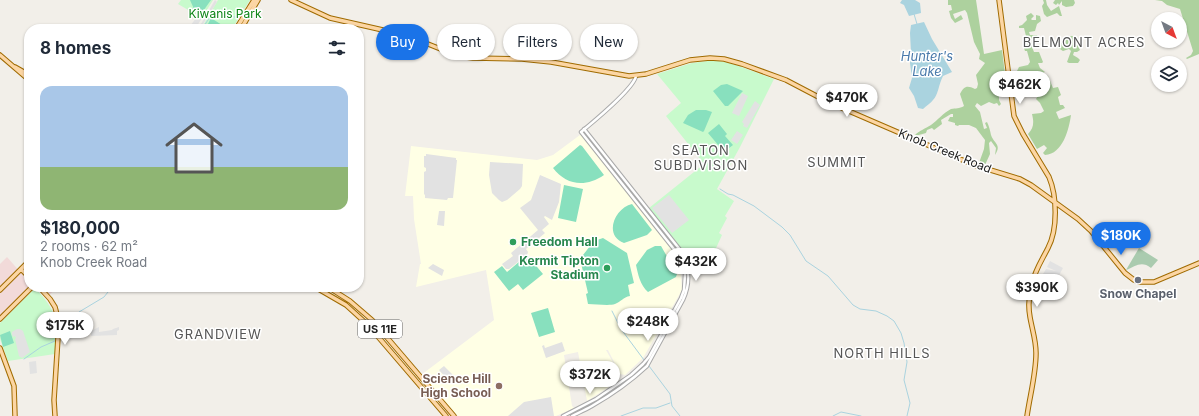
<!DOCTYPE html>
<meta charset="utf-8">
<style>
body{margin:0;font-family:Inter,sans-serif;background:#f2f2f3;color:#1f2937;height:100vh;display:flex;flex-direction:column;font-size:15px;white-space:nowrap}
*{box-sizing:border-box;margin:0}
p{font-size:13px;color:#747a83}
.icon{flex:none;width:22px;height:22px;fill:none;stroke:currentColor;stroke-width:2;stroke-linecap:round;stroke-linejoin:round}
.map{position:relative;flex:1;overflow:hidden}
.panel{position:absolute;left:24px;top:24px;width:340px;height:268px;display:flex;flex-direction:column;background:#fff;border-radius:16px;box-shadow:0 1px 3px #0004}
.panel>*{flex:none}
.banner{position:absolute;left:376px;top:24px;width:380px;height:36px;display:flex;gap:8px}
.needle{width:26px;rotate:139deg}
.fabs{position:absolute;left:1151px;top:12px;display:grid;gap:8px}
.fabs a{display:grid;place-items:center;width:36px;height:36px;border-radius:50%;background:#fff;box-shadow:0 1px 3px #0004;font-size:20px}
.price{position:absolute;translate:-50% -34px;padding:0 9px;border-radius:14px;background:#fff;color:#222;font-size:13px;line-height:26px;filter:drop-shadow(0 1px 2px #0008)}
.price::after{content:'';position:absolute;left:50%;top:24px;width:12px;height:9px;margin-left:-6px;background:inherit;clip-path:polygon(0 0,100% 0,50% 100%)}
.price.selected{background:#1a73e8;color:#fff}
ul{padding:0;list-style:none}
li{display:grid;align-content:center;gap:8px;height:212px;padding:0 16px}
li span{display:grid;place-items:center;height:124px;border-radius:12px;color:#555}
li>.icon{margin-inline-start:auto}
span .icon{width:72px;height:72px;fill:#fffc;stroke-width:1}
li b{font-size:17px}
h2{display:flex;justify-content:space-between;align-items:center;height:48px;padding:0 16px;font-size:17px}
.tag{padding:0 14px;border-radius:18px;background:#fff;box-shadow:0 1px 3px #0004;font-size:14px;line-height:36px}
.tag.selected{background:#1a73e8;color:#fff}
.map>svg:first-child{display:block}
.commercial{fill:#f2dad9}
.education{fill:#ffffe5}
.forest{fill:#add19e}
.cemetery{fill:#aacbaf}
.park{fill:#c8facc}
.pitch{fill:#88e0be}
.parking{fill:#e2e2e2}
.water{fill:#aad3df}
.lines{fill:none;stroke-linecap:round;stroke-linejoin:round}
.stream{stroke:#aad3df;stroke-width:1}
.minor-casing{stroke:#a9a9a9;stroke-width:4.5}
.major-casing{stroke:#a06b00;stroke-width:5.5}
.minor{stroke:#fff;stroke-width:2.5}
.major{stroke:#fcd6a4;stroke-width:3.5}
.leisure-dot{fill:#2e9e5b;stroke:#fff;stroke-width:1.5}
.worship-dot{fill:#6b7280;stroke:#fff;stroke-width:1.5}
.education-dot{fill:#8d6e63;stroke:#fff;stroke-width:1.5}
.labels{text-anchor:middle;stroke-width:3;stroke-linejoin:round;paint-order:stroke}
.shield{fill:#fff;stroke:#646464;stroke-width:1}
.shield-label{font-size:11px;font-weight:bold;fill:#222}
.park-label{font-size:12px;fill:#0c8416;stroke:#fff}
.street-label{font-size:12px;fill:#222;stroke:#fff}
.leisure-label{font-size:12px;font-weight:bold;fill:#27864d;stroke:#fff;text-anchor:start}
.worship-label{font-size:12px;font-weight:bold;fill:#5b616d;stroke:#fff}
.education-label{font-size:12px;font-weight:bold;fill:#785e54;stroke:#fff;text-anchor:end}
.neighbourhood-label{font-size:13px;letter-spacing:1px;fill:#555;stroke:#fff}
.water-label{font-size:13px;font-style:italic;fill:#4a7aab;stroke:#fff}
</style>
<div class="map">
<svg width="1199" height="416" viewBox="0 0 1199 416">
<rect width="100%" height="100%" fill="#f2efe9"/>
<path class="commercial" d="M7 257 21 273 29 265V287H37L0 322V264Z
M41 287H58L49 295Z"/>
<path class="education" d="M584 132 679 254 682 290 643 358 625 375 620 374 608 350H606L614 364 618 381 587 401 578 352 564 355 572 406 574 408 556 416H458L421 375 494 320 486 270 416 287 420 264H421L414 219 413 196H405L411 146 537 160 553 155Z"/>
<path class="forest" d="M948 0H976L984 54 1002 50 1005 74 1001 81 1002 86 999 88V100L1001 104 999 106 997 103 994 104 989 102 981 106 977 103 975 106 980 112 984 129 987 128 985 123 987 122C989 126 990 130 991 135 994 144 1002 144 995 155L996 148 991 141 989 143 990 154 985 165 979 163 984 149 985 140 976 128 969 125H959L958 126 955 125V123L948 121 950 117H953V114H951L941 120 942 124 934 130 932 128 927 130 926 133 915 136V135C920 130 925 129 931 125 938 120 943 113 951 109 956 108 959 109 964 106L960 94C964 86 967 85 975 89L977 88 978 84 976 75 985 63 979 59 980 54 974 42 967 13 965 10 953 14 955 19 961 15 963 19 955 23 951 18 949 11 952 10 951 5H948Z
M1043 0H1046L1047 5 1051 11 1059 6 1062 16H1060L1057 13 1047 17 1044 14 1042 6 1044 3Z
M1055 0H1074L1075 3 1073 6 1066 7 1062 5V1L1059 5 1058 3 1056 5 1053 3Z
M1155 0H1199V54L1187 59 1186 58 1191 55 1193 51 1180 9 1167 5 1162 1Z
M1031 13 1034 16 1031 19 1032 20H1036V15L1040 16 1041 21 1037 24 1035 31 1029 32 1030 35H1037L1038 37 1029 39 1026 36 1024 28H1019V26L1022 25 1027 20 1026 16Z
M1071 36H1073L1080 50 1077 52H1074L1073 55 1078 58 1080 60 1078 63H1069L1067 62 1071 51 1069 49 1063 51 1055 46 1059 45Z
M1029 42 1033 43 1032 47 1034 52H1039L1043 62 1042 63H1038L1040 68 1045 72 1039 74 1040 77 1045 75 1048 76 1053 88 1058 87 1061 95 1058 97 1060 105H1063L1065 108 1056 112 1059 119 1071 115C1069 129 1063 154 1045 155L1043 153 1047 148 1044 145 1037 149 1028 134C1034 128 1034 122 1032 114L1041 113 1044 111 1040 103 1036 99 1039 94 1036 84 1037 81 1034 74 1029 80 1027 83 1025 82 1023 78 1021 79 1017 71 1019 67 1028 65 1030 62 1027 51H1025L1024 48Z"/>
<path class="cemetery" d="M1139 248 1158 260 1151 268C1141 260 1135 267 1126 270Z"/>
<path class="park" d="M181 0H213L202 18 178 4Z
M218 0H250L232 29H201Z
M714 60 730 63 774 79 740 147 717 189 734 201 725 216 727 218 719 233 722 235 712 257 696 267 691 266 690 260 649 208 704 164 666 116 681 103 657 74 692 63Z
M35 288C59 313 57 321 55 354L8 361 0 339V323Z"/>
<path class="pitch" d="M190 0H211L201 14 194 9Z
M211 18 222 25 219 29H212L207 26Z
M727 84 743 91 728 106H725L713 91 721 85Z
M696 110H706L712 112 704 131 703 132 683 123 688 115Z
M719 124 727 134 725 136 733 145 724 152 708 133Z
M580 145 582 146 604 175C585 188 566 185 553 168Z
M564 185 583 189 576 222 558 218Z
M632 204 652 230 647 235 624 243C603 235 615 208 632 204Z
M603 238 627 253 634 283 628 285 630 296C623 297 621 302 615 304 609 306 596 304 588 304L586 294 588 293 581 263 583 255 594 241Z
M655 246H661L677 274 676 277 648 292C640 285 638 274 636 265L647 250Z
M527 255 543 274 523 290 518 284 509 291 494 272 502 266 507 272Z
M548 308 555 332 539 337 531 313Z
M655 318 659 321 653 334 644 331 642 327C645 321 648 320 655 318Z
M10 331 14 343 3 347 0 335Z"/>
<path class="parking" d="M215 0 217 2 200 29H198Z
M199 17 202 18 195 29H188L196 18Z
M742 93 748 96 739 116 732 113Z
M755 101 760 105 747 128 743 126 744 124 742 122Z
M737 131 743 135 737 144 731 140Z
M426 154 456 158V160H457L453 198H448L447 200 425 198V195L424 194V172L426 171V168L424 167V156H426Z
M490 162 523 164 522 186 520 189 507 200 502 202 499 200 492 193 489 175Z
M540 175 561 184 559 202 552 220 545 216 544 217 549 224 542 230 545 233 526 249 528 252 527 255 509 269H506L502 264 513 256 511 253 538 230 520 208 531 200Z
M669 195 689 220 672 233 652 208Z
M439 211H445L444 226 437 225Z
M1050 261 1063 268 1058 277 1055 276V278L1043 274 1046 269 1056 271 1047 267Z
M433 264 444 270 442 276 428 268Z
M99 327V332L112 330 113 329 119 327V330L117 331V335L91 336V331Z
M17 329H20L23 331 30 352 22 358 19 356 15 339 16 338 15 336 13 337 12 334V332Z
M562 342 565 351 546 358 542 346 544 345 545 348Z
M36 361 37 373 30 374 29 362Z
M444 366 453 375 451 380 450 378 448 380 439 370Z
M551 397 554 416H508L524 402Z"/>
<path class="water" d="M902 0H915L920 3 921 13 909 16 904 5 900 3Z
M924 22 932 39 952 72 943 76C939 83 938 96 933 100 931 103 926 106 923 109L918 108 914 96 909 88 912 78 910 63 911 53 910 33 911 25Z"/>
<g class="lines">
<path class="stream" d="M914 14 917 24
M202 29 214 11 238 18
M720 189 728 194 733 195 754 206 782 227 790 235 806 261 828 276 853 305 860 309 876 311 887 316 894 321 901 333 904 343 907 362 904 380 910 403 907 416
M612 311 621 329 647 364
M61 339 70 330 76 316 79 312 104 297 112 287
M24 359 41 347 55 341
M649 366 670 394 672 406 680 416
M621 416 643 408H656L670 403
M833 416 841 412 861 416"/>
<g class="minor-casing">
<path id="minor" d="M563 416 596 399 631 375 643 364 649 357 681 298 684 290 685 274 683 264 677 253 581 132C592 123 634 88 636 76
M572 416C578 413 585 410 592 406 611 395 631 381 647 366L683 300C691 283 690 268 681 251L584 129"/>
</g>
<g class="major-casing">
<path id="major" d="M291 0 330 18 396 33 423 42 458 56 473 58 522 59 551 62 629 76 646 74 690 60 710 58 724 59 742 64 786 80 828 102 974 165 1020 179 1031 185 1078 219 1091 231 1125 273 1134 280 1139 282H1154L1199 263
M999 0 1014 116 1023 134 1049 177C1057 196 1058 229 1048 248 1042 260 1035 270 1032 284 1029 294 1028 306 1030 317 1032 329 1036 340 1036 353 1036 374 1030 395 1027 416
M236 29 254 0
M241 29 258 0
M0 55 29 80
M15 67 29 75
M21 269 29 277
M39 287 50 299 55 307 59 322 54 400 55 416
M315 287 346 305 368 325 446 416
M328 287 350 301 372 320 454 416
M0 290 29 261
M0 319 32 287
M0 348 14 386 15 416"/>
</g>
<use href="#minor" class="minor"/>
<use href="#major" class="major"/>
</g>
<g class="leisure-dot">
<circle cx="513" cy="242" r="4"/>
<circle cx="607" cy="268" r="4"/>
</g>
<circle class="worship-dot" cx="1138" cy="280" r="4"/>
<circle class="education-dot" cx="499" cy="386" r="4"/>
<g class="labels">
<rect class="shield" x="358" y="320" width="44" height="18" rx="3"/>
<g class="shield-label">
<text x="380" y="333">US 11E</text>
</g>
<g class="park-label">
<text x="225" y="18">Kiwanis Park</text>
</g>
<g class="street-label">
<text transform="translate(945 151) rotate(22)" y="4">Knob Creek Road</text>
</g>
<g class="leisure-label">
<text x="521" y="246">Freedom Hall</text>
<text x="599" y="265" text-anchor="end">Kermit Tipton<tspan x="599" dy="14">Stadium</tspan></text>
</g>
<g class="worship-label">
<text x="1138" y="298">Snow Chapel</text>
</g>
<g class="education-label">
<text x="491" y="383">Science Hill<tspan x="491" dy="14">High School</tspan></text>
</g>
<g class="neighbourhood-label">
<text x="1084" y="47">BELMONT ACRES</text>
<text x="701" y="155">SEATON<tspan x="701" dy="15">SUBDIVISION</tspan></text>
<text x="837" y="167">SUMMIT</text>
<text x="218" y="339">GRANDVIEW</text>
<text x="882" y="358">NORTH HILLS</text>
</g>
<g class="water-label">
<text x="927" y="61">Hunter's<tspan x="927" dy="15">Lake</tspan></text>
</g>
</g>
</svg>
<div class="fabs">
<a><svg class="needle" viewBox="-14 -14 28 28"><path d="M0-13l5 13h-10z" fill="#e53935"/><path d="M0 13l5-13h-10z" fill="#747a83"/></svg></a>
<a><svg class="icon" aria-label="layers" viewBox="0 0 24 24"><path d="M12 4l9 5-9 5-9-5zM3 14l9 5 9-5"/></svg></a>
</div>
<b class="price" style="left:1020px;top:105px">$462K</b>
<b class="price" style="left:847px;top:118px">$470K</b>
<b class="price selected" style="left:1121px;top:256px">$180K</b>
<b class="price" style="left:696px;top:282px">$432K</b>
<b class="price" style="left:1037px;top:308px">$390K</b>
<b class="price" style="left:648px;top:342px">$248K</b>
<b class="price" style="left:65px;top:346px">$175K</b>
<b class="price" style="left:590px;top:395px">$372K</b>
<div class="banner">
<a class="tag selected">Buy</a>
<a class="tag">Rent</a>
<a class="tag">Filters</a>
<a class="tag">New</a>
</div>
<section class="panel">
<h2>8 homes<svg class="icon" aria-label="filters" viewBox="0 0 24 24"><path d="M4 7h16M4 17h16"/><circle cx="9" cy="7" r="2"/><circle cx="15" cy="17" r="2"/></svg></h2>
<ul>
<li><span style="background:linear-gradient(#a9c7e8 65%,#8fb573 0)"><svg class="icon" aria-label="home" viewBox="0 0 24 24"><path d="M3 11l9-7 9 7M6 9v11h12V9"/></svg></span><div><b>$180,000</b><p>2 rooms · 62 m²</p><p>Knob Creek Road</p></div></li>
</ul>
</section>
</div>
